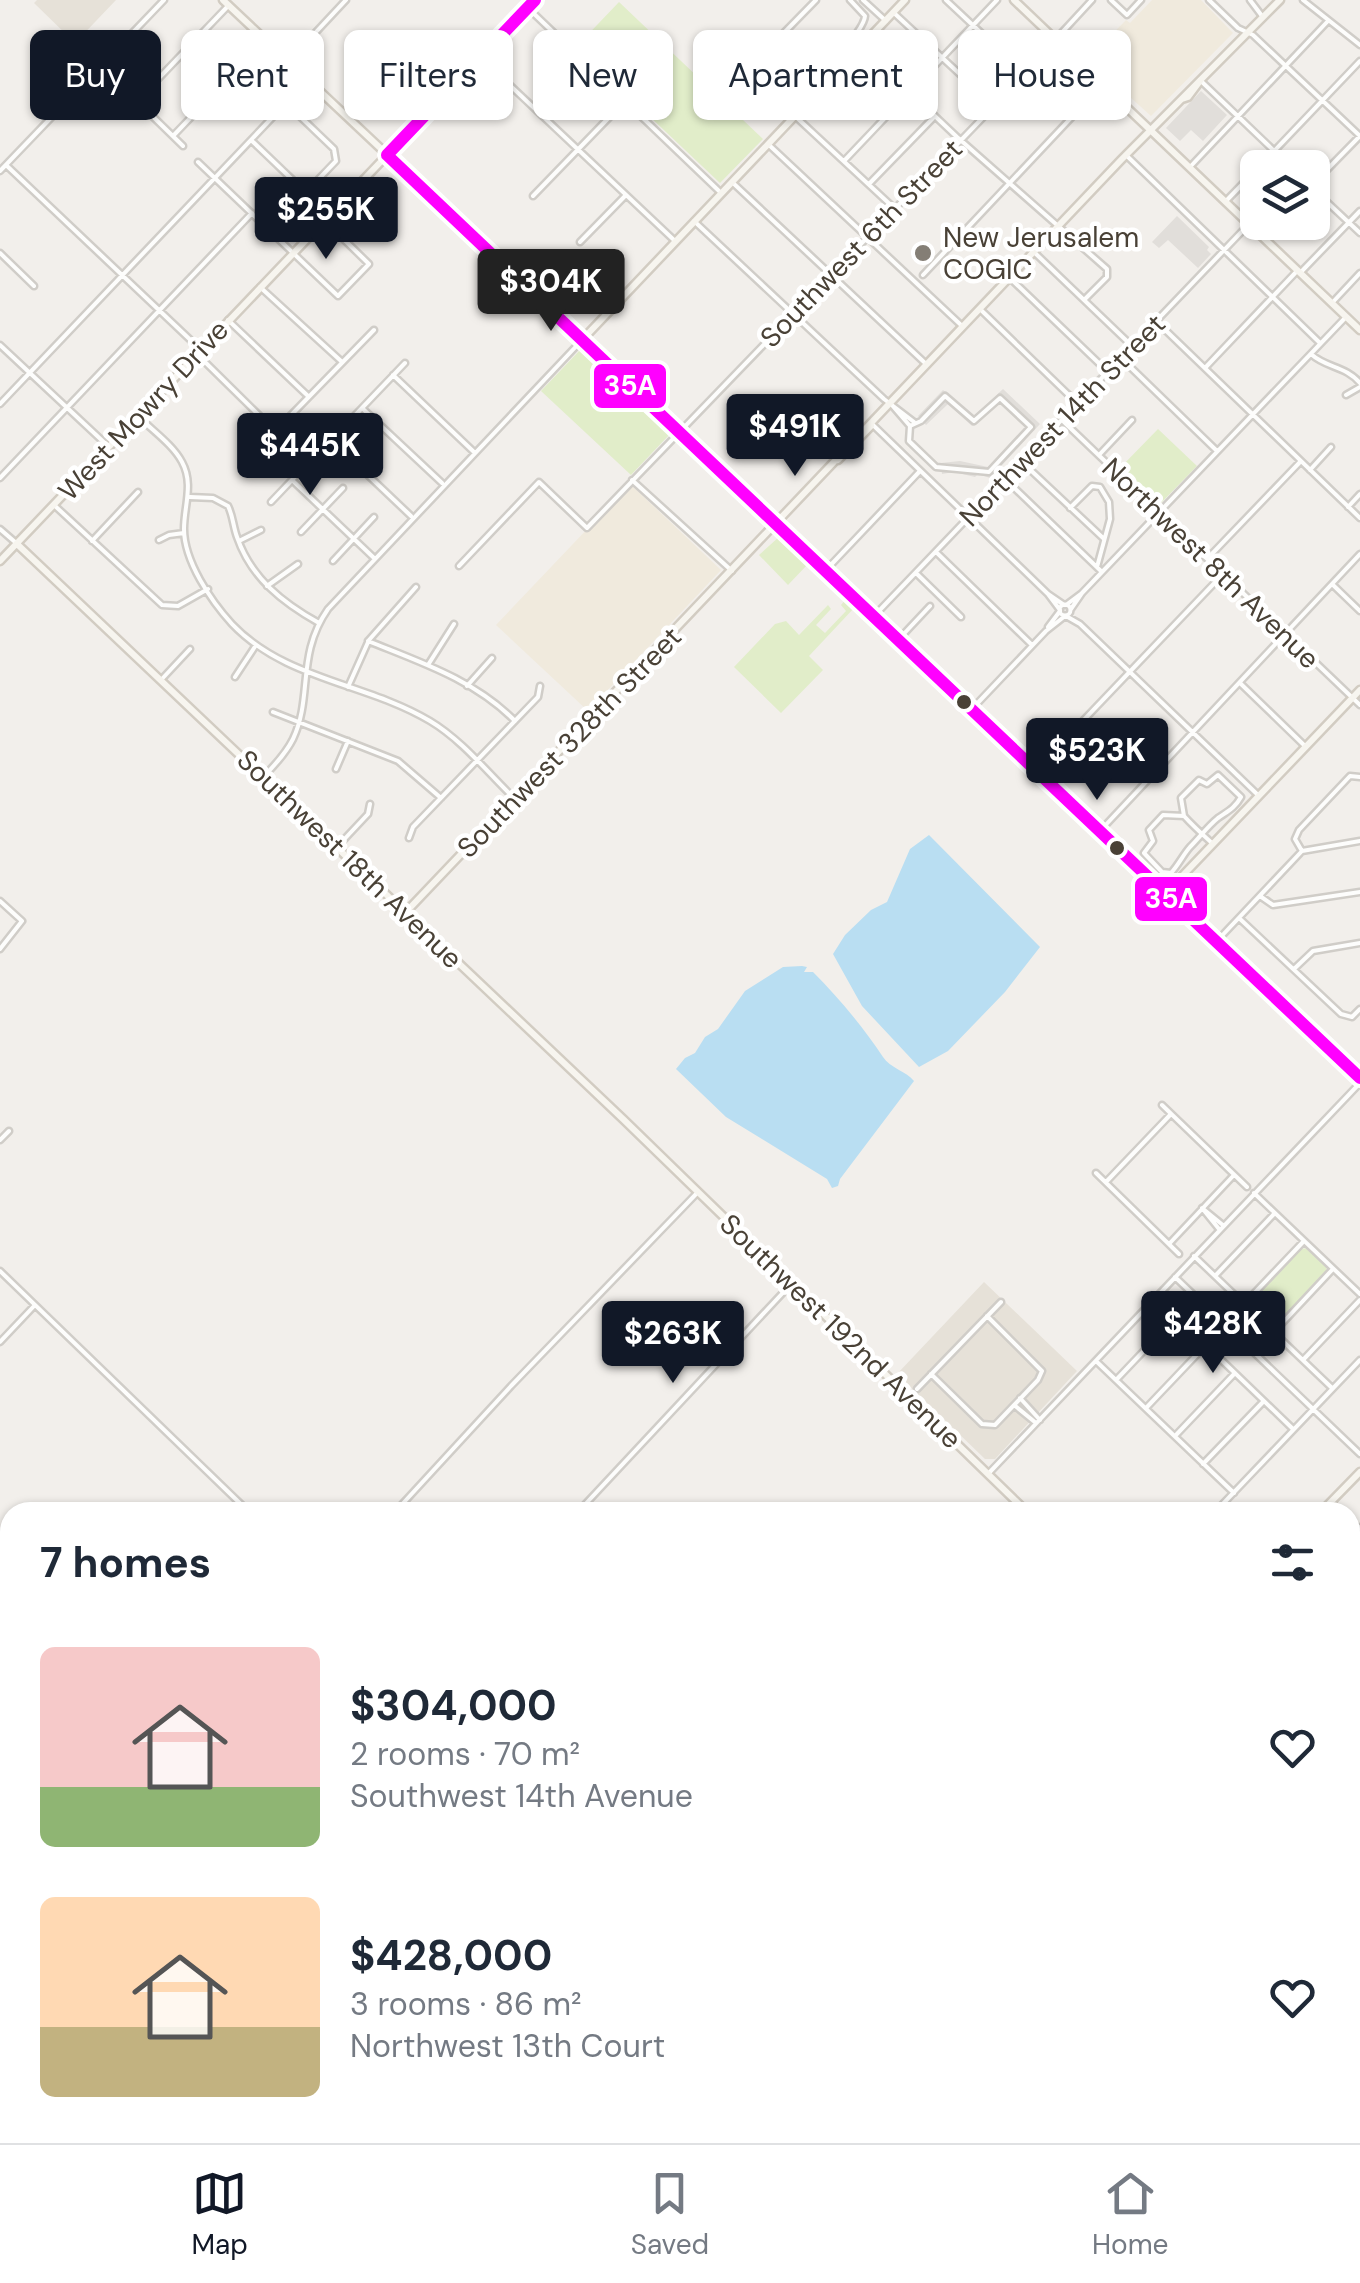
<!DOCTYPE html>
<meta charset="utf-8">
<style>
body{margin:0;font-family:"DM Sans",sans-serif;background:#f6f6f7;color:#1f2937;height:100vh;display:flex;flex-direction:column;font-size:38px;white-space:nowrap}
*{box-sizing:border-box;margin:0}
p{font-size:32px;color:#747a83}
.icon{flex:none;width:55px;height:55px;fill:none;stroke:currentColor;stroke-width:2;stroke-linecap:round;stroke-linejoin:round}
.map{position:relative;flex:1;overflow:hidden}
.side{position:absolute;left:0px;top:1502px;width:1360px;height:642px;display:flex;flex-direction:column;background:#fff;border-radius:30px 30px 0 0;box-shadow:0 2px 8px #0004}
.side>*{flex:none}
.banner{position:absolute;left:30px;top:30px;width:1300px;height:90px;display:flex;gap:20px}
.buttons{position:absolute;left:1240px;top:150px;display:grid;gap:20px}
.buttons a{display:grid;place-items:center;width:90px;height:90px;border-radius:15px;background:#fff;box-shadow:0 2px 8px #0004;font-size:50px}
.price{position:absolute;translate:-50% -85px;padding:0 22px;border-radius:10px;background:#111827;color:#fff;font-size:32px;line-height:65px;filter:drop-shadow(0 2px 5px #0008)}
.price::after{content:'';position:absolute;left:50%;top:60px;width:30px;height:22px;margin-left:-15px;background:inherit;clip-path:polygon(0 0,100% 0,50% 100%)}
.price.on{background:#222;color:#fff}
ul{padding:0;list-style:none}
li{display:flex;align-items:center;gap:30px;height:250px;padding:0 40px}
li span{display:grid;place-items:center;flex:none;width:280px;height:200px;border-radius:15px;color:#555}
li>.icon{margin-inline-start:auto}
span .icon{width:120px;height:120px;fill:#fffc;stroke-width:1}
li b{font-size:42px}
h2{display:flex;justify-content:space-between;align-items:center;height:120px;padding:0 40px;font-size:42px}
.pill{padding:0 35px;border-radius:15px;background:#fff;box-shadow:0 2px 8px #0004;font-size:35px;line-height:90px}
.pill.on{background:#111827;color:#fff}
.tab-bar{display:flex;justify-content:space-around;align-items:center;height:140px;border-top:2px solid #e0e1e3;background:#fff;font-size:28px;color:#747a83}
.tab-bar a{display:grid;justify-items:center;gap:5px}
.tab-bar .on{color:#111827}
.map>svg:first-child{display:block}
.residential{fill:#e6e1d8}
.education{fill:#f0eadd}
.green{fill:#e1edc9}
.parking{fill:#e1deda}
.water{fill:#b9def2}
.lines{fill:none;stroke-linecap:round;stroke-linejoin:round}
.street-casing{stroke:#d0cdc8;stroke-width:9}
.secondary-casing{stroke:#d2ccc2;stroke-width:11}
.street{stroke:#fdfdfc;stroke-width:4}
.secondary{stroke:#f7f5ef;stroke-width:6}
.bus-1-casing{stroke:#fff;stroke-width:20}
.bus-1{stroke:#f0f;stroke-width:12}
.poi-dot{fill:#847e75;stroke:#fff;stroke-width:4}
.bus-dot{fill:#494136;stroke:#fff;stroke-width:4}
.labels{text-anchor:middle;stroke-width:9;stroke-linejoin:round;paint-order:stroke}
.poi-label{font-size:28px;fill:#494136;stroke:#fff;text-anchor:start}
.street-label{font-size:28px;fill:#494136;stroke:#fff}
.line-badge{stroke:#fff;stroke-width:4}
.badge-label{font-size:28px;text-anchor:middle;font-weight:bold;fill:#fff}
</style>
<div class="map">
<svg width="1360" height="2143" viewBox="0 0 1360 2143">
<rect width="100%" height="100%" fill="#f2efeb"/>
<path class="residential" d="M37 0H116L75 43 34 3Z
M984 1282 1077 1371 995 1459H985L897 1374Z"/>
<path class="education" d="M1152 0H1201L1233 33 1151 116 1088 59 1126 20 1130 23Z
M630 484 721 570 588 711 496 625Z"/>
<path class="green" d="M619 2 763 139 720 183 576 47Z
M581 349 671 433 631 475 541 391Z
M1158 429 1197 466 1159 505 1120 468Z
M780 536 808 564 788 585 759 555Z
M846 599 855 607 809 656 823 670 781 713 734 667 775 624 786 621 799 635 828 605 831 609 816 625 825 633 846 611 841 605Z
M1309 1248 1327 1266 1326 1273 1278 1324 1270 1325 1252 1308V1299L1300 1249Z
M1360 1874V2143H1101L1109 2135H1350V1884Z"/>
<path class="parking" d="M1201 91 1227 115 1203 141 1191 130 1180 141 1166 128Z
M1177 216 1209 247 1207 250 1211 254 1198 268 1168 240 1159 248 1152 242Z
M1003 389 1040 424 990 478 978 474 975 477 954 472 942 474 941 463 960 461 988 467 1025 427 999 403 972 426 948 404 926 425 918 416 943 390 974 416Z"/>
<path class="water" d="M929 835 1040 947 1005 992 948 1051 919 1067 862 1006 833 954 845 935 871 910 887 902 910 849Z
M802 966 807 967 804 972H813C839 998 863 1027 883 1057 890 1068 906 1071 914 1081L840 1179 838 1186 832 1188 827 1179 726 1117 676 1069 685 1058 695 1053 705 1037 718 1029 745 991 783 967Z"/>
<g class="lines">
<g class="street-casing">
<path id="street" d="M816 0 774 43 780 55 803 78C820 77 864 32 865 16L850 0
M863 0 886 21
M946 0 1025 74
M1111 0 1127 15 1141 0
M1209 0 1238 28 1253 35 1360 136
M1250 0 1262 16
M1303 0 1360 45
M528 8 719 191
M893 12 992 104
M861 46 957 137 1107 269V277L1084 300
M480 57 675 241
M288 62 346 0
M101 66 183 146
M1201 81 1292 168
M137 101 229 5
M795 116 894 208
M173 136 265 40
M251 140 298 185 311 187 336 161 334 149 286 103
M768 144 961 325
M1127 156 1320 343
M844 161 997 0
M198 162 338 296 369 264 324 220
M6 165 200 349 204 361 275 431
M1190 167 1327 22
M1258 168 1360 61
M0 171 164 0
M732 182 925 363
M869 184 935 116
M1312 185 1360 136
M1312 188 1360 233
M533 196 624 102
M1226 201 1258 168
M694 221 884 399 914 422
M1263 237 1277 222
M580 242 626 195
M0 253 34 286
M1035 253 1132 346
M1301 272 1360 211
M923 275 1103 84
M1011 279 1108 372
M260 287 341 361
M1332 303 1360 273
M981 310 1078 404
M228 320 308 396
M1156 321 1360 518
M0 345 109 447
M1311 354C1326 368 1346 366 1360 383
M1121 358 1217 451
M1205 368 1298 270
M393 375 475 453
M1346 395 1360 387
M945 396 974 421 1000 398 1031 427 989 472 936 467 909 441 910 426 921 421Z
M0 404 307 81
M891 404 910 426
M362 408 442 483
M140 418C153 431 173 445 182 462 194 484 184 506 184 529 184 561 211 601 232 624 285 680 367 683 430 721 462 740 488 773 515 799
M1064 422 1360 705
M872 424 1048 594 1064 605
M331 440 411 516
M260 447 374 330
M319 453 405 363
M1099 455 1132 420
M1022 462 1103 538
M1310 470 1331 447
M0 478 252 213
M292 480 374 558
M632 480 732 571
M1006 480 1102 572
M190 497 213 498 228 506C233 516 233 526 237 537 251 578 283 603 319 623
M271 502 312 459
M54 505 162 605 178 606 208 589
M1348 507 1360 494
M1070 508 1092 486 1100 487 1109 502 1110 519 1097 567
M0 529 15 542
M301 532 343 488
M159 540 169 535 184 533
M92 541 138 492
M239 541 261 530
M936 552 1032 645
M1208 558 1301 461
M333 561 374 517
M459 566 539 482 587 528 994 106 1092 0
M827 569 920 471
M916 573 961 617
M1332 584 1360 611
M267 586 298 564
M1048 594 1060 610
M1059.5 610a5.5 5.5 0 1 1 11 0a5.5 5.5 0 1 1-11 0Z
M1066 605 1082 593
M1071 609 1082 593 1346 317
M876 614 1249 224
M1066 616 1080 624 1259 796
M1048 627 1060 611
M899 639 930 606
M368 641C420 662 475 680 515 721
M428 665 454 624
M235 677 256 645
M161 680 190 649
M1241 684 1306 747
M467 686 492 658
M348 687 369 640 416 587
M972 709 1046 631 1065 616
M273 712 398 761 441 798
M336 769 348 741
M1037 769 1224 573
M264 776C275 765 286 753 293 739 313 697 296 655 328 609L583 339
M1184 816 1181 798 1199 780 1207 784 1218 775 1241 797C1235 808 1228 811 1218 818 1208 826 1199 838 1190 847 1183 855 1179 864 1171 873L1162 872 1144 853 1153 841 1149 830 1163 815 1184 816C1193 826 1203 835 1213 844
M1100 831 1360 554
M409 838 413 827 538 697 540 686
M337 847 368 814 370 804
M1302 851 1295 839 1299 830 1350 776 1360 777
M1302 851 1360 841
M1260 896 1273 905 1360 892
M0 901 22 921 0 949
M1239 918 1341 1014 1352 1017 1360 1009
M1216 942 1302 851
M1294 969 1313 951 1360 943
M1162 1105 1247 1187
M0 1140 9 1131
M1096 1173 1179 1254
M1106 1182 1171 1114
M1254 1193 1360 1294
M1219 1229 1202 1208 1224 1226
M1169 1244 1234 1175
M1194 1256 1332 1388
M0 1271 249 1512
M1215 1276 1274 1214
M1175 1277 1360 1454
M1156 1297 1293 1429
M1244 1304 1303 1242
M1274 1332 1332 1270
M0 1342 35 1305
M1303 1360 1360 1300
M1096 1361 1234 1493
M931 1374 982 1424 995 1425 1038 1380 1042 1371 987 1316
M1117 1379 1176 1317
M917 1389 1001 1302
M1020 1398 1040 1420
M1014 1405 1036 1423
M1147 1407 1206 1345
M1176 1435 1235 1373
M1203 1464 1263 1402
M988 1474 1360 1083
M1218 1509 1360 1360
M395 1512 511 1386 698 1192
M578 1512 792 1283
M1350 1538 1360 1527
M1350 1558 1360 1568
M1350 1566 1360 1575
M1350 1646 1360 1636
M1350 1811 1360 1800
M1350 1880 1360 1870
M0 1928 10 1918"/>
</g>
<g class="secondary-casing">
<path id="secondary" d="M223 0 771 516 1360 1078
M1014 0 1360 330
M1182 99 1188 97 1200 81
M583 339 905 0
M838 460 871 426
M17 544 623 1119 1027 1512
M0 561 535 0
M1165 894 1360 690
M406 912 1121 160 1280 0
M1321 1512 1360 1472
M1350 1823 1360 1833
M0 2019 10 2028
M125 2135 133 2143
M721 2143 728 2135"/>
</g>
<use href="#street" class="street"/>
<use href="#secondary" class="secondary"/>
<g class="bus-1-casing">
<path id="bus-1" d="M387 155 1360 1078
M387 155 535 0"/>
</g>
<use href="#bus-1" class="bus-1"/>
</g>
<circle class="poi-dot" cx="923" cy="253" r="10"/>
<g class="bus-dot">
<circle cx="964" cy="702" r="9"/>
<circle cx="1117" cy="848" r="9"/>
</g>
<g class="labels">
<g class="poi-label">
<text x="943" y="247">New Jerusalem<tspan x="943" dy="32">COGIC</tspan></text>
</g>
<g class="street-label">
<text transform="translate(861 243) rotate(-46)" y="10">Southwest 6th Street</text>
<text transform="translate(143 410) rotate(-47)" y="10">West Mowry Drive</text>
<text transform="translate(1062 420) rotate(-46)" y="10">Northwest 14th Street</text>
<text transform="translate(1211 563) rotate(44)" y="10">Northwest 8th Avenue</text>
<text transform="translate(569 742) rotate(-46)" y="10">Southwest 328th Street</text>
<text transform="translate(350 859) rotate(44)" y="10">Southwest 18th Avenue</text>
<text transform="translate(841 1331) rotate(44)" y="10">Southwest 192nd Avenue</text>
</g>
</g>
<g class="line-badge">
<rect x="592" y="362" width="76" height="48" rx="10" fill="#f0f"/>
<rect x="1133" y="875" width="76" height="48" rx="10" fill="#f0f"/>
</g>
<g class="badge-label">
<text x="630" y="395">35A</text>
<text x="1171" y="908">35A</text>
</g>
</svg>
<div class="buttons">
<a><svg class="icon" aria-label="layers" viewBox="0 0 24 24"><path d="M12 4l9 5-9 5-9-5zM3 14l9 5 9-5"/></svg></a>
</div>
<b class="price" style="left:326px;top:262px">$255K</b>
<b class="price on" style="left:551px;top:334px">$304K</b>
<b class="price" style="left:795px;top:479px">$491K</b>
<b class="price" style="left:310px;top:498px">$445K</b>
<b class="price" style="left:1097px;top:803px">$523K</b>
<b class="price" style="left:1213px;top:1376px">$428K</b>
<b class="price" style="left:673px;top:1386px">$263K</b>
<div class="banner">
<a class="pill on">Buy</a>
<a class="pill">Rent</a>
<a class="pill">Filters</a>
<a class="pill">New</a>
<a class="pill">Apartment</a>
<a class="pill">House</a>
</div>
<section class="side">
<h2>7 homes<svg class="icon" aria-label="filters" viewBox="0 0 24 24"><path d="M4 7h16M4 17h16"/><circle cx="9" cy="7" r="2"/><circle cx="15" cy="17" r="2"/></svg></h2>
<ul>
<li><span style="background:linear-gradient(#f6c9c9 70%,#8fb573 0)"><svg class="icon" aria-label="home" viewBox="0 0 24 24"><path d="M3 11l9-7 9 7M6 9v11h12V9"/></svg></span><div><b>$304,000</b><p>2 rooms · 70 m²</p><p>Southwest 14th Avenue</p></div><svg class="icon" aria-label="heart" viewBox="0 0 24 24"><path d="M12 20l-8-8c-3-5 5-10 8-4 3-6 11-1 8 4z"/></svg></li>
<li><span style="background:linear-gradient(#ffd9b3 65%,#c2b280 0)"><svg class="icon" aria-label="home" viewBox="0 0 24 24"><path d="M3 11l9-7 9 7M6 9v11h12V9"/></svg></span><div><b>$428,000</b><p>3 rooms · 86 m²</p><p>Northwest 13th Court</p></div><svg class="icon" aria-label="heart" viewBox="0 0 24 24"><path d="M12 20l-8-8c-3-5 5-10 8-4 3-6 11-1 8 4z"/></svg></li>
</ul>
</section>
</div>
<nav class="tab-bar">
<a class="on"><svg class="icon" aria-label="map" viewBox="0 0 24 24"><path d="M3 6l6-2 6 2 6-2v14l-6 2-6-2-6 2zM9 4v14M15 6v14"/></svg>Map</a>
<a><svg class="icon" aria-label="saved" viewBox="0 0 24 24"><path d="M7 4h10v16l-5-4-5 4z"/></svg>Saved</a>
<a><svg class="icon" aria-label="home" viewBox="0 0 24 24"><path d="M3 11l9-7 9 7M6 9v11h12V9"/></svg>Home</a>
</nav>
